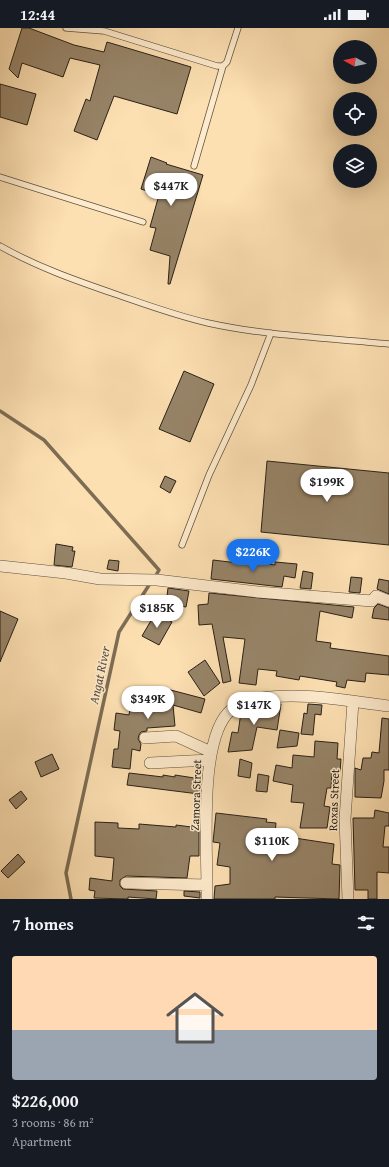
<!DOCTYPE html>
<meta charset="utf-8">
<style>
body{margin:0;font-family:"Gentium Book Plus",serif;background:#20242c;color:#f1f3f6;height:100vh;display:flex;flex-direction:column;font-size:15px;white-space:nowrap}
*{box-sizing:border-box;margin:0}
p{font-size:13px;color:#9ea1a6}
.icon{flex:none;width:22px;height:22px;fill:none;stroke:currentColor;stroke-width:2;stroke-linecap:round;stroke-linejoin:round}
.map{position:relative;height:871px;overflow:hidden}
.panel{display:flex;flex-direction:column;background:#171b24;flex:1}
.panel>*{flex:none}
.needle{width:26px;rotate:278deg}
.tools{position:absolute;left:333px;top:12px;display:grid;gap:8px}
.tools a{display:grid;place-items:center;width:44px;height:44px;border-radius:50%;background:#171b24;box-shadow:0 4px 16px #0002;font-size:20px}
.price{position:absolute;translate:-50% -34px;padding:0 9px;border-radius:14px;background:#fff;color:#222;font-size:13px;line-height:26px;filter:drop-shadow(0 1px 2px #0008)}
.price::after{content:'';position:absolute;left:50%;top:24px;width:12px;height:9px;margin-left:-6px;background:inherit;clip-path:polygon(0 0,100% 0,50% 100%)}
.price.current{background:#1a73e8;color:#fff}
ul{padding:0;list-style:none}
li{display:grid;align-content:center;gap:8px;height:212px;padding:0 12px}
li span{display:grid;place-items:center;height:124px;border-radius:4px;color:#555}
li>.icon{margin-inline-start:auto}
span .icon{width:72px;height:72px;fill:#fffc;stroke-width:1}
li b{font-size:17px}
h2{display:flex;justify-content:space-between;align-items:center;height:48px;padding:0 12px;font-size:17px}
.status{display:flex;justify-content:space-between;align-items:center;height:28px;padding:0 20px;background:#171b24;direction:ltr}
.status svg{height:11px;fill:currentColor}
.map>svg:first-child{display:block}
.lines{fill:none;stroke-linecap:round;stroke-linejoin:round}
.stream{stroke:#7d6d54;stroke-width:3.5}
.building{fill:#978468;stroke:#292117}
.service-casing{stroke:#5e513e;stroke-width:7}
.minor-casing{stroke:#5e513e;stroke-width:12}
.service{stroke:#feebcd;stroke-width:5.5}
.minor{stroke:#feebcd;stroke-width:11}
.labels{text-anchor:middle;stroke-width:3;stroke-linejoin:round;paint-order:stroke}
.street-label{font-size:12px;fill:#292117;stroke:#feebcd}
.water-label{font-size:13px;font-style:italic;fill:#5a4d3b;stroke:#feebcd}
</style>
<div class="status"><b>12:44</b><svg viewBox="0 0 49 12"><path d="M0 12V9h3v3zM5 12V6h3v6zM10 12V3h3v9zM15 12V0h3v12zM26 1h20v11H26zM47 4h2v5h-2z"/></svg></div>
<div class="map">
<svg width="389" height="871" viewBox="0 0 389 871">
<rect width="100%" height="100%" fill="#fde0b2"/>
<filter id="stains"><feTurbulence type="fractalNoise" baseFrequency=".005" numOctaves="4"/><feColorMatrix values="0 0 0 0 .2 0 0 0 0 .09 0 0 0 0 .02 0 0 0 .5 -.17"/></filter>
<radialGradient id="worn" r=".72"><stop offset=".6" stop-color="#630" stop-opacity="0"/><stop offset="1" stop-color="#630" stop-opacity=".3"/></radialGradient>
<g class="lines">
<path class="stream" d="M0 383 44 412 159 542 155 549
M71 871 66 845 119 604 151 554"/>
</g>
<path class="building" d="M22 0H29L74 17 104 24 107 14 191 39 177 86 114 68 97 112 74 103 86 71 90 73 100 37 70 30 63 49 22 35 18 50 9 41Z
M0 56 36 66 27 97 0 89Z
M151 129 167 135 166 136 203 147 170 256H168L170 228 150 222 156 200 150 199 159 167 141 161Z
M184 343 214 356 190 414 159 401Z
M267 433 389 445V517L261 504Z
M165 448 176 453 170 465 160 459Z
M56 516 73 519 72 523H75L72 539 54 537Z
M109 532 119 533 118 543 107 541Z
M213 532 254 537V534L275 537V534L297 536 295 550 284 548 282 559 211 551Z
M303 543 313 545 311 561 300 560Z
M351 549 362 550 360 565 349 564Z
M379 551 389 553V566L377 561Z
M168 560 189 563 186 579 166 576Z
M209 565 354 579 352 590 320 583 316 613 331 615 330 620 389 628V647L366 645 365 654 347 652 345 660 336 658 337 654 300 648 299 652 276 648 277 643 258 641 256 657 239 655 245 611 223 609 231 653 223 655 212 596 199 597 198 577 208 576Z
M378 576 389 580V592L372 590 374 580Z
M0 583 18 591 0 634Z
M156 584 172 594 159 617 142 608Z
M205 632 220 655 204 668 188 644Z
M163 660 205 671 201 685 173 677 175 698 147 700V703L141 704 139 707 138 711 141 716 140 723 132 721 130 741 112 739 114 721H118L120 703 114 702 116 685 129 687 133 664 161 669Z
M281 676 277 702 257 699 252 722 228 724 232 704 238 705 241 684 257 678Z
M308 676 322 677 321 687 315 686 313 707 301 706 304 685 307 686Z
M382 690 389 691V742H384V753L381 770 355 769V740L361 742 363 730H371L372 724 379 725Z
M280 702 299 705 297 718 277 720Z
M315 713 338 715 337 731H341L340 744H332L331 760H327L324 778 330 779 327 800H300L304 775 291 774 293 757 273 753 276 737 292 740 293 727 314 729Z
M52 726 59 741 41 749 35 734Z
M240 731 252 735 250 750 238 748Z
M129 745 163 749V747L175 749V747L201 751 199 766 127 757Z
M258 746 269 748 267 764 256 763Z
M21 763 27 771 16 781 9 772Z
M375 782 389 785V798H385L383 819H389V845L377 844V871H368V862H355L353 790H374Z
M216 785 267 791 266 794 276 795 275 807 334 816 332 836 340 837 339 871 275 869V871H214L215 858 230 856V839L217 837 220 815 213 814Z
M95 794 118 795V800L139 801V796L176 799V797L199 800V828H190L187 850 126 848 120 852V858L123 861 157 863 156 871 128 869V871L94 870 95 863 89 862 90 850 112 853 114 830 95 828Z
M18 826 25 834 8 850 1 843Z
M184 863 200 864V870L184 868Z"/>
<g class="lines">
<g class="service-casing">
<path id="service" d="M66 0 104 3 217 38H223L227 34 238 0
M194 138 223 38
M0 149 143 194
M0 218C37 239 77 253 118 267 147 277 177 288 208 295 267 308 329 310 389 316
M182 517 209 447 251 357 271 305"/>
</g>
<g class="minor-casing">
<path id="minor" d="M0 538 66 545 100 551 157 552 258 564 372 573 376 568 389 573
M145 710 176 708 211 724
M150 735 209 732
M126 855 207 857
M207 871C208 828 197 710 231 682 237 677 248 673 256 671 299 663 346 673 389 678
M348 871 345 791 353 674"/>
</g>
<use href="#service" class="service"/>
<use href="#minor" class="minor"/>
</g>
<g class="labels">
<g class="street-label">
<text transform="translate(196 767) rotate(-88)" y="4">Zamora Street</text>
<text transform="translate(334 772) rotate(-88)" y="4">Roxas Street</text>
</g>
<g class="water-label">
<text transform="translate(99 647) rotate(-78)" y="5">Angat River</text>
</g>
</g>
<rect width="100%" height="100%" filter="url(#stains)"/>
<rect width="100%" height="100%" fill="url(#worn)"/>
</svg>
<div class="tools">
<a><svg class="needle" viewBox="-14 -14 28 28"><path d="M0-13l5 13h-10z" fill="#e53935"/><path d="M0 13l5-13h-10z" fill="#9ea1a6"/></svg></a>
<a><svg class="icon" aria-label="locate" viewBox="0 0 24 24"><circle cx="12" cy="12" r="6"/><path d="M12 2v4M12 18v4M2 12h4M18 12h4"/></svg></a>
<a><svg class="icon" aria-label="layers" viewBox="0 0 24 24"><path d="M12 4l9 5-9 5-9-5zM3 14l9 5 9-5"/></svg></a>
</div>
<b class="price" style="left:171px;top:179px">$447K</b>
<b class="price" style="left:327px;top:475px">$199K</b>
<b class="price current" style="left:253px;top:545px">$226K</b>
<b class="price" style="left:157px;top:601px">$185K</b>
<b class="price" style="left:148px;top:692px">$349K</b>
<b class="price" style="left:254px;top:698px">$147K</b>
<b class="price" style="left:272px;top:834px">$110K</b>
</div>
<section class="panel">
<h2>7 homes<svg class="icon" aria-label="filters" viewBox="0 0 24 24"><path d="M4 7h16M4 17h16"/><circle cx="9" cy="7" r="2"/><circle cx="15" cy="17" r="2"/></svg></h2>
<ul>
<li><span style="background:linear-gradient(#ffd9b3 60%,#9aa5b1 0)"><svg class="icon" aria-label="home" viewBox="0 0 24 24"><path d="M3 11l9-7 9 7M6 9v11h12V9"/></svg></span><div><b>$226,000</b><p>3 rooms · 86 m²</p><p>Apartment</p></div></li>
</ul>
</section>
